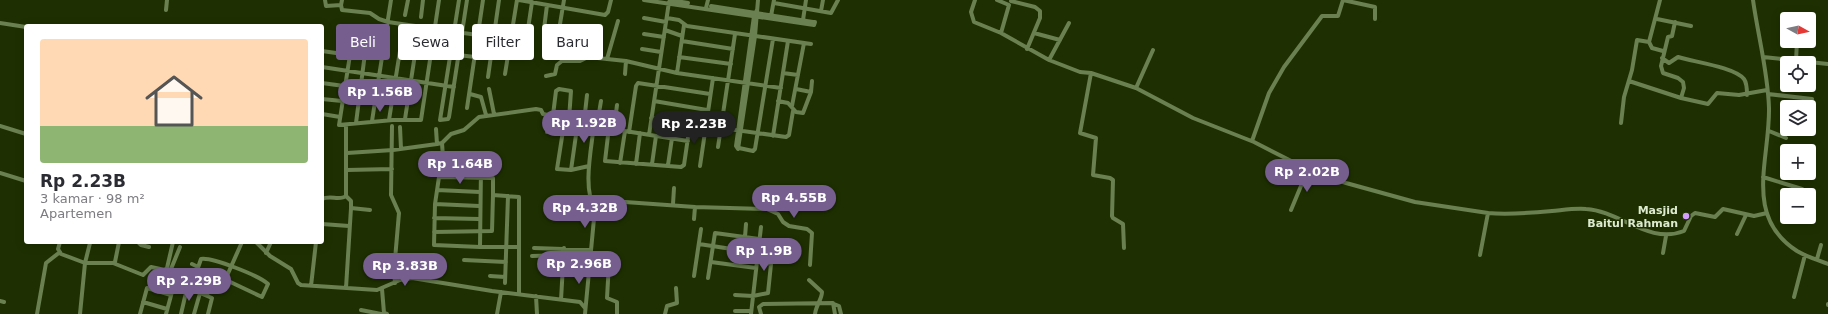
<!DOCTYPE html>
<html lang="id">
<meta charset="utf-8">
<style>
body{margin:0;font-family:"DejaVu Sans",sans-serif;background:#f7f7f7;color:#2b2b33;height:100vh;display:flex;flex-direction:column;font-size:15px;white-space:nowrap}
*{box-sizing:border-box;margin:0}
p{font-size:13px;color:#7c7c81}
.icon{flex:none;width:22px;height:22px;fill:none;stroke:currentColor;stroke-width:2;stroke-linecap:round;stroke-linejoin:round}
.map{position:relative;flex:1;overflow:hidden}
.details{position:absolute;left:24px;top:24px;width:300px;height:220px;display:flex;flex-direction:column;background:#fff;border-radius:4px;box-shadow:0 2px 10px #0003}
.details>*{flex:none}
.guide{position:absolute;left:336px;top:24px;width:380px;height:36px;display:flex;gap:8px}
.needle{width:26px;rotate:98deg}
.tools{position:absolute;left:1780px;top:12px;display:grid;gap:8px}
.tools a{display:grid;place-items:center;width:36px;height:36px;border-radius:4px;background:#fff;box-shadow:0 2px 10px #0003;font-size:20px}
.price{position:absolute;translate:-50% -34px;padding:0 9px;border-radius:14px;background:#765e8e;color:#fff;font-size:13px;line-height:26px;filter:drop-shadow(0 1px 2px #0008)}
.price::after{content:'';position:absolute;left:50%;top:24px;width:12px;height:9px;margin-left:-6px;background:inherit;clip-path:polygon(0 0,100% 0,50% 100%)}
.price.current{background:#222;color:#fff}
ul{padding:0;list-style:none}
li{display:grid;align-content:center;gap:8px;height:212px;padding:0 16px}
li+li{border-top:1px solid #e1e1e2}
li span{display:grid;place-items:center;height:124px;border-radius:4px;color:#555}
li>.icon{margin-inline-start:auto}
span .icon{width:72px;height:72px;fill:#fffc;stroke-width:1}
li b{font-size:17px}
.pill{padding:0 14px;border-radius:4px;background:#fff;box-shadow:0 2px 10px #0003;font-size:14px;line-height:36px}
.pill.current{background:#765e8e;color:#fff}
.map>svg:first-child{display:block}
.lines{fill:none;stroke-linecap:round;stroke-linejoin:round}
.minor{stroke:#6a8051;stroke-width:4}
.poi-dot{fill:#d29dfd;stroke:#1e3001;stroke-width:1.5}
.labels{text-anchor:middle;stroke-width:3;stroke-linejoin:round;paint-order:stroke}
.poi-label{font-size:11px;font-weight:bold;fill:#ddead0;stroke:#1e3001;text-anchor:end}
</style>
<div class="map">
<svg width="1828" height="314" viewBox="0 0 1828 314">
<rect width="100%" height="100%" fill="#1e3001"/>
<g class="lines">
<path class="minor" d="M325 0 326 6 341 5 342 0
M459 0 440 120 448 119 449 117 467 0
M519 0 605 15 608 12 611 0
M644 0 814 25
M670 0 688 3
M975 0 971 12 974 22 1001 33
M997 0 1009 5 1001 33 1049 60 1080 72 1091 73 1136 88 1193 118 1254 142 1305 168 1346 183 1415 202 1488 213
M1343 0 1375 7V19
M1753 0C1758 36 1768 72 1769 108 1770 160 1743 216 1797 251 1807 257 1818 260 1828 264
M1011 1 1035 7 1040 11V18L1027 49
M774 3 831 13 838 0
M341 5 342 10 370 13 379 19 388 22 511 40
M547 5 544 29 556 32 559 30 564 0
M711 6 813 22H815L814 25
M706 8 708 0
M166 10 167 0
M757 10 754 16 736 146 738 149 755 36 758 0
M821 11 823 0
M405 15 408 0
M771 16 774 0
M421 17 423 0
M644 18 666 22
M667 18 679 20 687 26 811 44
M1657 19 1691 26
M803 20 806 0
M1675 22 1672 36 1668 37 1661 66 1663 73 1678 78 1683 82 1684 88 1681 98 1708 104 1717 93 1739 95 1767 90
M0 23 26 27
M665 30 682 36
M1034 33 1060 40
M644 34 664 37
M682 41 733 49
M1649 42 1660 0
M642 49 661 52
M322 51 350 55 339 125 393 120H421L439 0
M509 51 525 49 532 2
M458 55 475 57
M679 57 731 64
M1763 57 1828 64
M1662 58 1669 63 1678 57C1694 62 1734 67 1744 79 1747 83 1747 89 1747 95
M607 59 618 21
M1049 60 1069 23
M1796 61 1797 41
M322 67 454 87
M677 73 684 25
M783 73 798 75
M1091 73 1080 133 1096 138 1093 175 1110 178 1113 180 1112 216 1113 218 1123 224 1124 248
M505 74 517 0
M625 74 626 61
M546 76 555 74 557 65 562 61H580L588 57 626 61 677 73 781 88
M488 77 499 0
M1629 81 1681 98
M322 83 344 86
M1136 88 1153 50
M489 89 494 114
M796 89 811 92 812 81
M470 94 481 97 486 115
M1768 94 1812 99
M322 99 342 101
M654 101 707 110
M778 101 788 103 796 112 803 113 811 92
M792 106 804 43
M467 108 483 0
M322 114 340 117
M553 115 556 91 559 89 571 91 569 119
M565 118 557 169 571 170 589 166
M651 118 786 137 789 135 793 111
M405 119 418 35
M389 120 403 32
M372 121 391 0
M584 122 587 95
M356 123 368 30
M1621 123 1624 97 1632 70 1637 40 1649 42 1652 48 1663 51
M594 124C592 146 582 190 595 208
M597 125 601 101
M0 126 26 134
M392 126 391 195 399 213 394 271 395 283
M400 127 401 149
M609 127 605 161 681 167 684 165 690 124
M614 128 617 105
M436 129 437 144 442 143 451 134 464 130 479 117 536 109 541 110 543 114 625 131 688 141
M1769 131 1786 138
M547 132 549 115
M629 132 636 86 638 83 710 94
M649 135 669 2
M773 136 788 41
M1252 141 1269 93 1284 67 1322 16H1338L1343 0
M442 143 443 157
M718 147 735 34
M739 148 753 151 755 149 773 39
M347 153 393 150 437 144
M620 163 625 131
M636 164 640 133
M652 164 656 136
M668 165 672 138
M700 166 713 78
M347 170 392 169
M571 170 578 121
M0 173 26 181
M1763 177 1802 189 1809 193
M437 190 480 192
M322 199C330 195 340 201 346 196V125
M435 204 479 206
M673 204 674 188
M351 208 370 210
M760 208 762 190
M1291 210 1308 169
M434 218 479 219
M694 219 695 207
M322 224 349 226
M434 232 492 231 493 195
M1737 234 1746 215
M745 237 746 224
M60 242 58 249 61 254 85 263 80 314
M138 242 141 245 149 247
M256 242 270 256 291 269 298 283 301 285 377 290 400 280 412 278 492 291 580 302 585 308
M90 243 85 263H113L115 262 119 242
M699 244 758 253
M180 247 171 269 190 280 194 279 201 259C212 257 260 276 268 284L262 297 224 279
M480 247 481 168
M519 247V197L493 195V178L439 177 435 204 434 245 480 247H519V294
M534 248 591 250
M266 253 271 242
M1663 253 1666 236
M1480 255 1488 213C1510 215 1531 213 1552 211 1563 210 1575 208 1586 209 1620 211 1649 245 1684 231L1691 216 1695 213 1715 217 1723 209 1754 216 1767 213
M532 256 565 255
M1817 259 1821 245
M464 260 506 262
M711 262 756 268
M113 263 143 275 151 267 165 270 167 268 173 242
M590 263H609L607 298 617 302V314
M192 264 198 267
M196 272 213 277
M490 276 505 277
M694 276 701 229
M708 278 715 233 759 239
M809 280 822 292C822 299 816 305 815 314
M505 283 508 196
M311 286 316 242
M188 288 212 298 208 314
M346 288 351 208V201L346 196
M382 289 384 313 387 314
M160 291 161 282
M207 295 213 277 222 279 226 278 242 242
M735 295 753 296 768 293 771 264 757 261
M536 296 537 314
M1794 297 1805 255
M561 300 564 248
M0 301 4 302
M143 302 167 309
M834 304 839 306 841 314
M1828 305V304
M361 310 381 314 384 313
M735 311H751
M37 314 46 263 60 252
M140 314 147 288 171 295
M166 314 175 281 177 279 188 284 181 314
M194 314 200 293
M497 314 501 292
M585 314 595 208 597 200 695 207 767 209 778 214 783 222 789 226 807 229 812 233 810 265
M665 314 667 306 677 303 676 288
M751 314 761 227
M761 314 759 307 763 304 833 303 835 314"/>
</g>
<circle class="poi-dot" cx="1686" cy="216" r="4"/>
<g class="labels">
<g class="poi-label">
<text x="1678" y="214">Masjid<tspan x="1678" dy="13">Baitul Rahman</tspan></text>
</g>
</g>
</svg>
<div class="tools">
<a><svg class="needle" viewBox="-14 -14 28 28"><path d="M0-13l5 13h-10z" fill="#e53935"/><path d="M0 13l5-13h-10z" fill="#7c7c81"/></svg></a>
<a><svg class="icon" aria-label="locate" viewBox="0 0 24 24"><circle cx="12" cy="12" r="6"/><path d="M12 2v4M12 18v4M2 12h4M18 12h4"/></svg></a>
<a><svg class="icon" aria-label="layers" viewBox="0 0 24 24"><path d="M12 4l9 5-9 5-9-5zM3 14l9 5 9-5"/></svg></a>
<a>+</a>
<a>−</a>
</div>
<b class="price" style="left:380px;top:113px">Rp 1.56B</b>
<b class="price" style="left:584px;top:144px">Rp 1.92B</b>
<b class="price current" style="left:694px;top:145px">Rp 2.23B</b>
<b class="price" style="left:460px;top:185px">Rp 1.64B</b>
<b class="price" style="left:1307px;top:193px">Rp 2.02B</b>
<b class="price" style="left:794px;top:219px">Rp 4.55B</b>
<b class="price" style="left:585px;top:229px">Rp 4.32B</b>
<b class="price" style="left:764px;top:272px">Rp 1.9B</b>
<b class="price" style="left:579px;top:285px">Rp 2.96B</b>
<b class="price" style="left:405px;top:287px">Rp 3.83B</b>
<b class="price" style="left:189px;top:302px">Rp 2.29B</b>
<div class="guide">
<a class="pill current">Beli</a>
<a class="pill">Sewa</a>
<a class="pill">Filter</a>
<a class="pill">Baru</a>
</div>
<section class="details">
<ul>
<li><span style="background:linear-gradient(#ffd9b3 70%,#8fb573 0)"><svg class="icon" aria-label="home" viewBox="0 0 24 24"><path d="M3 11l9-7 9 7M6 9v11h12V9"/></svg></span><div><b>Rp 2.23B</b><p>3 kamar · 98 m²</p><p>Apartemen</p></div></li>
</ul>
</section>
</div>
